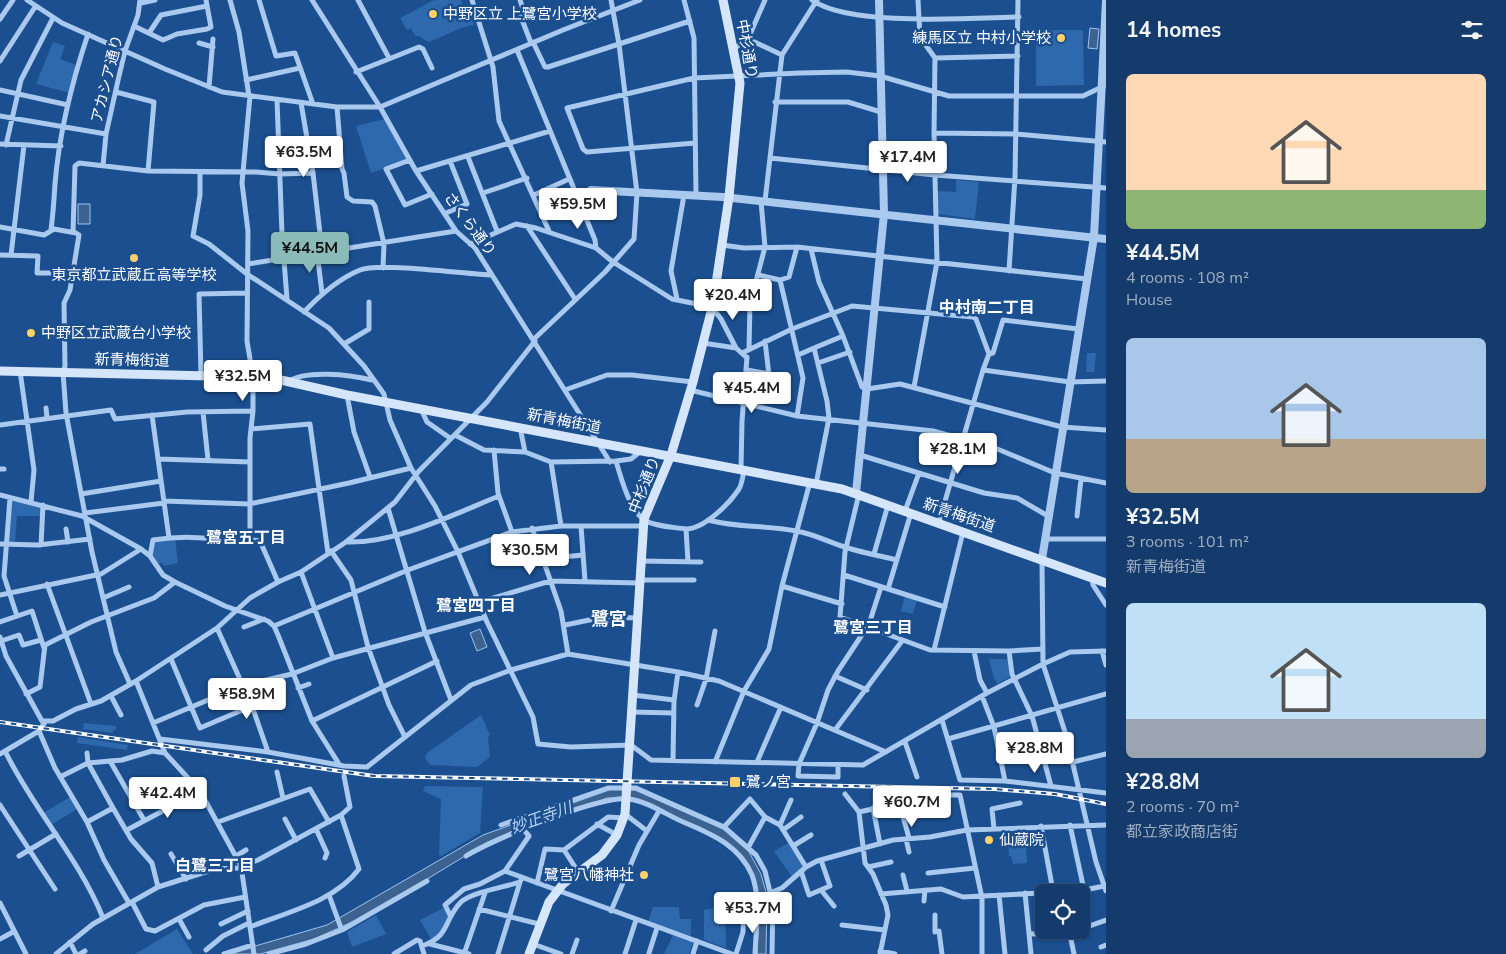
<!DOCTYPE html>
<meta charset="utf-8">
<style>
body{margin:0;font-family:"Nunito Sans","Noto Sans JP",sans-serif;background:#1d4271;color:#f1f3f6;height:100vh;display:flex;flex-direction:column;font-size:19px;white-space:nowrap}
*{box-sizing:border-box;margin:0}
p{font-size:16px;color:#9dadc1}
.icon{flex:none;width:28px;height:28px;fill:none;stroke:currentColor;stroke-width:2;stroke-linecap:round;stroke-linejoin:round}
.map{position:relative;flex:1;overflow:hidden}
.details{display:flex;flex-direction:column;background:#143b6b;width:400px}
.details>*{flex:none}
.buttons{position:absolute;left:1035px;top:884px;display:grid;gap:10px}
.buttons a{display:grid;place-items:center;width:55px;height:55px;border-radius:8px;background:#143b6b;box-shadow:0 1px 4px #0004,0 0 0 1px #33557e;font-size:25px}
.price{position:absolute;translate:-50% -42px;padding:0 11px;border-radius:5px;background:#fff;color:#222;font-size:16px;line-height:32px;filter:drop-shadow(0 1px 2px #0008)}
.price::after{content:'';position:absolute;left:50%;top:30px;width:15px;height:11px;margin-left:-8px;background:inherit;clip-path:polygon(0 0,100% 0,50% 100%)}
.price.active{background:#8bbbb9;color:#111}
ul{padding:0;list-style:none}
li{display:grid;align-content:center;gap:10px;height:265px;padding:0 20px}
li span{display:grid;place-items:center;height:155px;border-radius:8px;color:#555}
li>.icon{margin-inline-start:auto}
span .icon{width:90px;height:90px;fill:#fffc;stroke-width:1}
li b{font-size:21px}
h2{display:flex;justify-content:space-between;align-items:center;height:60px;padding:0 20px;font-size:21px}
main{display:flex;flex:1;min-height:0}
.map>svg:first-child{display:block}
.green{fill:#2e69ad}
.water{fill:#3c6290;stroke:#9cc4f0}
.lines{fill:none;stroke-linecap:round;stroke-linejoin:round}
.minor{stroke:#a9c9ee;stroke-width:5}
.tertiary{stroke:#a9c9ee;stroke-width:8}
.secondary{stroke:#d6e6fa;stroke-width:9}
.rail-casing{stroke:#fff;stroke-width:4}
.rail{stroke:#1b4f8f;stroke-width:2;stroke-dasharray:5.5;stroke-linecap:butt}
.poi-dot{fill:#ffd166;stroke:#1b4f8f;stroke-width:2}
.labels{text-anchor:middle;stroke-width:5;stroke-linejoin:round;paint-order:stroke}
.poi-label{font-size:15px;fill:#fff;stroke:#1b4f8f;text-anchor:start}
.street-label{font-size:15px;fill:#fff;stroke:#1b4f8f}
.neighbourhood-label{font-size:16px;font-weight:bold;fill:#fff;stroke:#1b4f8f}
.water-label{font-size:16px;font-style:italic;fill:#b5d3f5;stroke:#1b4f8f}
.quarter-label{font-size:18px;font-weight:bold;fill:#fff;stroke:#1b4f8f}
</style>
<main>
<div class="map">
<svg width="1106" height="954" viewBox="0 0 1106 954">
<rect width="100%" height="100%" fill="#1b4f8f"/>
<path class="green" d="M434 0H461L466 14 472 16 474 25C461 26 443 37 428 42L419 36H415L411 28 407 30 400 18Z
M1036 30H1083L1084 85 1036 86Z
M53 42 65 46 60 59 76 65 70 93 36 84Z
M385 119 408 160 371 173 356 126Z
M956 180 979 182 975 219 938 214 937 191 956 192Z
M1087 353H1096L1094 372H1086Z
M11 500 41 506V516H17L15 542 9 543Z
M175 538 178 563 164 566 163 563 157 564 152 556 155 542Z
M905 596 917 600 913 614 901 611Z
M989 659H1008L1010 677 997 684 993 675Z
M481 715 490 735 488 737 490 757 477 767 430 765 425 758 427 753Z
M84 723 116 726V730H113V733L83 729Z
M78 737 128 745 127 750 77 743Z
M425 786 483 787 480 833 441 856 439 854 441 799 423 791Z
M70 797 77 809 51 825 43 813Z
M1025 828 1027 863 1013 864 1011 856H1009L1008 838H1021V829Z
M788 843 802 864V867L792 877 774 851Z
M725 906 726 948 704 940V910Z
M653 907H679L680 919H691V936L648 922Z
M443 908 449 915 444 930 432 941 420 920Z
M376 915 386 934 352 947 347 932Z
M177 929 193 954H135Z
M673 935 693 942 689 954H664Z"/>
<path class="water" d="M1090 28 1099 29 1097 49 1088 48Z
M78 204H90V224H78Z
M480 629 487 647 477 651 470 633Z
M612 789 635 790 725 830 748 850 761 874 767 896 766 954H757L758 924 753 875 724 840 631 798H607L488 842 368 915 314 939 260 954H228L327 925 483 835Z"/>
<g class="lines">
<path class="minor" d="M27 0 62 23 165 69 222 92 337 107H380L563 30 640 0
M230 0 239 32 249 96
M259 0 276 56 295 53 313 104
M312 0 380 107 416 171 456 231 475 248 610 462
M358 0 389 58
M472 0 493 67 499 121 549 231
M520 0 525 15 521 17 531 43
M684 0 694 38 696 195
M812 0C849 27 971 18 1019 17
M141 3 155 0
M0 19 13 0
M134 26 163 40 177 34 207 29 211 27 206 0
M149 33 161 15 207 6
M748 39 765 0
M533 42 545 67H548L690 21
M199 43 213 47
M735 48 748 39 782 55
M517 50 595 240 596 248
M935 58 1018 56
M0 61 35 7
M356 72 419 47 423 49 432 68
M246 80 300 68
M209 87 213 39
M0 90 68 105
M116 92 154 102 148 171
M250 96 242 183 248 231 247 341 253 377V411L250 438V539
M277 100 282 234 287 299
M775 102H848L881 112
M301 103 313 173 322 251
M337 107 342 169 344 173 347 197 353 201 372 202 375 206 384 244 383 268
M0 116 106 134
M934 133 1016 134 1106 142
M695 143 587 152 583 149 567 108 694 78 800 73 847 72 880 76 949 96H1083L1106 85
M0 144 61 146
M6 145 21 80 53 18
M468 157 497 231
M770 158 935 175 1106 188
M410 160 386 169 405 205 432 194
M103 166 106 134 119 76 125 51 138 15 140 0
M416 171 550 131
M200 172V195L193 236 209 244 247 274 329 328 364 366 384 394 390 420 411 468 435 506 458 552 487 622 533 717 538 744 571 747 631 745 651 760 863 765 987 693 1043 664 1070 652 1106 651
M483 193 527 178
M534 195 569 179
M765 201 782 55 817 0
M446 213 467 204 450 161
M527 226 575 299
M0 227 44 235 54 229 76 233 79 235 70 290 64 303 65 366 63 372 66 413 92 552 116 652 130 684
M51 230C53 215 54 200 55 184 59 134 72 82 88 34
M73 232 75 166 79 163 148 171 256 172 280 174 313 173
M470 244 516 224 536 228 596 248 613 262 672 299 712 307 721 319 736 348 747 358
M722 245 744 248 797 247 1087 279
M811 249 819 282 843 336 862 387 867 389 900 384 1062 427 1106 430
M317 252 322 293
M0 255 38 256 37 273H73
M11 255 24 145
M248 264 456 231
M1009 271 1015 177 1018 0
M758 275 780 280 803 378 797 416
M780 280 789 277 797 247
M677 299 671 271 684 195
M304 312C320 295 338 279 360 270 379 262 465 274 492 275
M534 339 605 272 634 239 637 193 619 44 611 0
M765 341 770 384 773 385
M703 343 736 348
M344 344 369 329V302
M814 348 843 336
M749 349 750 304 765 247 761 201
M742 353 792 329 852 306 973 317 976 319 989 354
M798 355 814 348 827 401 829 418 816 484
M818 363 850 352
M747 370 770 374
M983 370 1070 382 1106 381
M20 371 34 470 31 502
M201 375 199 294 247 293
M287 382C307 369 350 375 372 380
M914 387 937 262 934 133 935 58 920 37 918 0
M565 390 607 375H632L693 382
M694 391 797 416 933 431 995 448 1055 473 1106 483
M347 395 354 432 370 477
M46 408 47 418
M421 409 427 422 450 438
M203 412 208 460
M152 415 169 538
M0 425 111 410 115 419 187 412 253 411
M520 427 525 452
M251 429 310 424 328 553
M455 435 484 450 525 452 551 462 616 461 631 459 641 451
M494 450 498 493 512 532
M860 455 984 493 1017 498 1048 516
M158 459 250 462
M616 461C621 478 630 512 646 521 657 527 674 527 686 529 704 529 729 504 739 489 742 484 743 476 744 470
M551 462 561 526
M0 469H4
M741 469 742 421 747 357
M81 494 161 481
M859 494 845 552 840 617 930 650 1009 651 1043 649
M0 495 82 516 141 549 150 556 163 575 175 582 225 606 268 621 274 626 278 635 312 721 339 764
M10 498 4 576 17 616
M164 501 249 504 349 483 411 468
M388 508 425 632 451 700
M905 511 919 473
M85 513 164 503
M1077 516 1081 479
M708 520C738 528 766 525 796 531 815 534 830 543 848 548 864 553 881 556 897 560
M939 522 983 370 989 354 993 353 1003 320 1078 329
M581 526 585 581
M532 528 561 611 568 654
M66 529 68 542
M686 529 688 562
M1045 539H1106
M346 542C395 544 454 514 499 496
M0 544 38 545 90 539
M41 545 43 505
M331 551 351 580 368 647 389 705 405 737
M874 554 888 505
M150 556 153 540C185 535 206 538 237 541 246 541 252 539 260 541L278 582
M542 559 583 555
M1042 560 1043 664 1066 735 1096 862 1106 891
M640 561 701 562
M301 572 333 658
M844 575 945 607
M1092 578 1093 585 1106 605
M47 584 91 704
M782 586 842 604
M888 589 911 513
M0 595 101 574 141 549
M103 598 129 587
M480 602 550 581 639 583 643 580H694
M0 622 32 611 44 648
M565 625 604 617 637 618
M274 626 408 570 512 532 561 526H643
M244 627 264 619
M217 628 252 706 268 752
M0 637 6 656 42 721H53L76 709 101 701 136 681 217 628 250 598 278 582 301 572 346 542 395 502 419 471 487 402 535 341
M1 641 19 635 23 645 41 640
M934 650 963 532
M974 651 980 680 987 693
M1009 651 1012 674 1032 716 1051 786
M1102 651 1106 665
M171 659 200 728 252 706
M835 676 867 690
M136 681 165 753 200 791 241 866 254 954
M298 688 309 684
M26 694 40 687 45 645 91 622 154 598 175 582
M633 695 674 700
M111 696 121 715
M982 696 994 727 1005 781
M697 705 706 679 715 631
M632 712 673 713
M942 720 960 780 1005 781 1106 793
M312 721 437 661
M153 723 244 685 292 674 333 658 485 617
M835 730 902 641
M39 731 55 768 87 822 104 860 129 903
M160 739 268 752 344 766 367 767 471 685 511 670 568 654 678 672 719 681 886 752
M948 739 1106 694
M905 742 917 777
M5 751C33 809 79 858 103 918
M87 753 88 763 113 808 131 839 152 863 158 887
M0 754 39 731 45 722
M673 760 674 701 678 672
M110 761 144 820
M715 762 744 691 769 649 782 586 810 482
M757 762 781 707
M1073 762 1106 754
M838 765V777L798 776 799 764 817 723 828 690 838 671 869 624 881 587
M277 772 283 798
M60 777 88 763 122 760 152 751 165 753
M845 794 859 812 865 863 873 874 886 905 888 915 880 954
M923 798 926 812
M899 802 909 838
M0 805 55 889
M873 808 880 844
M859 812 936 795H960L982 898V954
M625 814 647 831
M285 819 296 840
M87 822 113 808
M218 822 310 789 329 822
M597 824 617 835
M501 825 608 788H636L724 827 756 855 765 871 770 892 773 898 772 954
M780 825 791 800
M1070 825 1084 890
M1041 826 1053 891
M724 827 750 799 765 817 780 825 806 867
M316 829 327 853 325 858
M523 829 529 836 505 871 732 954
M994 829 992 809 1020 803
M127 830 200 791
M783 830 801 817
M906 839 909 852
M749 846 765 817
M793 846 811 835
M564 850 579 873
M171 854 186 879
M19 856 56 834
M236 856 246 850
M466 856C493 839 600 795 629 799 650 802 669 817 688 824 714 835 740 847 752 875 761 899 756 928 755 954
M868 867 891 862
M801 871 809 895 830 886 821 860
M928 873 975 868
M903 875 907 891
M537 883 545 849 564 850 608 817 624 818
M821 890 834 906
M1025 893 1031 954
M881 894 941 889 963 897 1080 891 1104 886
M329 895 341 928
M999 895 1005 954
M924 901 925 890
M132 902 146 929 155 931 204 905 245 897
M0 903 26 954
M479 909 539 924
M611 911 639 845 659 811
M450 915 445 905 464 889 480 884 505 871
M179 919 189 937
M221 924 248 911
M842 925 885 930
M250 927C287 912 334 902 359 869L341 815
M1081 929 1106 920
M1069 930 1074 954
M939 931 942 954
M935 932V915
M1029 934 1070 933 1078 930
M0 939 13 932
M70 942 76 954
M430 944 469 954
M533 944 561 954
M422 946C451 936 443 920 461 902 472 892 505 887 520 882L522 878
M1101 947 1106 945
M206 950 223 936 249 923
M880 951 895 954
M649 953 657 928
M56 954 93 924 158 887 215 869 238 868 258 860 341 815 350 807 344 776
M80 954 85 951
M224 954 253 945
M269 954 306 944 342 930 427 881
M394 954 417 940 420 941 424 954
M464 954 485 893
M498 954 520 882
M572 954 577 940
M625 954 636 920
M693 954 697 941
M736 954 743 932 744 904 782 888 806 867 817 861 893 840 930 837 967 830 1106 825"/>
<path class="tertiary" d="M591 190 723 197 1106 239
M856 493 884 214 879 0
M1042 559 1094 237 1106 1"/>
<path class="secondary" d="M0 371 253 377 272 378 347 395 842 489 1106 583
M529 954 549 902 563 884 602 855 617 835 625 814 644 519 671 455 693 382 713 304 729 197 740 83 723 0"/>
<g class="rail-casing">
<path id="rail" d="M0 722 374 776 994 789 1055 794 1106 804"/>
</g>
<use href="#rail" class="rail"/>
</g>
<g class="poi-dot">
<circle cx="433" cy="14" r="5"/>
<circle cx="1061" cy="38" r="5"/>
<circle cx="134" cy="258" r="5"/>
<circle cx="31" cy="333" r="5"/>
<rect x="729" y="776" width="12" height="12" rx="2.5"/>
<circle cx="989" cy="840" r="5"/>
<circle cx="644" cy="875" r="5"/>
</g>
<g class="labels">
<g class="poi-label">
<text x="443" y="19">中野区立 上鷺宮小学校</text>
<text x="1051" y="43" text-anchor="end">練馬区立 中村小学校</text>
<text x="134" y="280" text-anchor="middle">東京都立武蔵丘高等学校</text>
<text x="41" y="338">中野区立武蔵台小学校</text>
<text x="746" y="787">鷺ノ宮</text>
<text x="999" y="845">仙蔵院</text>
<text x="634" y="880" text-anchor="end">鷺宮八幡神社</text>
</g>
<g class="street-label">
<text transform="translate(747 49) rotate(80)" y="5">中杉通り</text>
<text transform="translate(107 79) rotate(-76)" y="5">アカシア通り</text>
<text transform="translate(470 224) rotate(53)" y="5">さくら通り</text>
<text transform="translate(132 360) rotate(1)" y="5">新青梅街道</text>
<text transform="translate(564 421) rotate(11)" y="5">新青梅街道</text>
<text transform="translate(644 485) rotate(-68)" y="5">中杉通り</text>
<text transform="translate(959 515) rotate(19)" y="5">新青梅街道</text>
</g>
<g class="neighbourhood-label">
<text x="987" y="313">中村南二丁目</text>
<text x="246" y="543">鷺宮五丁目</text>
<text x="476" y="611">鷺宮四丁目</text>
<text x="873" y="633">鷺宮三丁目</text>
<text x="215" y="871">白鷺三丁目</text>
</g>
<g class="water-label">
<text transform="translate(541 817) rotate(-20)" y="6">妙正寺川</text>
</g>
<g class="quarter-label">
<text x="609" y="625">鷺宮</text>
</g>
</g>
</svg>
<div class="buttons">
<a><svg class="icon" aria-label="locate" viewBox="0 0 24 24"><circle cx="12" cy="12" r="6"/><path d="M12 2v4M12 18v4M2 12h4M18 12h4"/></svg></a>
</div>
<b class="price" style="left:304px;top:178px">¥63.5M</b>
<b class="price" style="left:908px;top:183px">¥17.4M</b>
<b class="price" style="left:578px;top:230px">¥59.5M</b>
<b class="price active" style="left:310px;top:274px">¥44.5M</b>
<b class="price" style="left:733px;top:321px">¥20.4M</b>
<b class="price" style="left:243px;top:402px">¥32.5M</b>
<b class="price" style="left:752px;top:414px">¥45.4M</b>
<b class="price" style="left:958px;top:475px">¥28.1M</b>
<b class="price" style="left:530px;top:576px">¥30.5M</b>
<b class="price" style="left:247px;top:720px">¥58.9M</b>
<b class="price" style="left:1035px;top:774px">¥28.8M</b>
<b class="price" style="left:168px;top:819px">¥42.4M</b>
<b class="price" style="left:912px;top:828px">¥60.7M</b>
<b class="price" style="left:753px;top:934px">¥53.7M</b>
</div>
<section class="details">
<h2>14 homes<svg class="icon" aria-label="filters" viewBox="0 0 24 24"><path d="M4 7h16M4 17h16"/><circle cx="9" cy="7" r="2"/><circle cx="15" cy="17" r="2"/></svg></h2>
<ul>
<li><span style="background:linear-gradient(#ffd9b3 75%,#8fb573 0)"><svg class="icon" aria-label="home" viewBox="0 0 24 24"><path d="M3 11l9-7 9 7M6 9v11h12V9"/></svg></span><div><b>¥44.5M</b><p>4 rooms · 108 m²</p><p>House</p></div></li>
<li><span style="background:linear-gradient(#a9c7e8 65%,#b9a48a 0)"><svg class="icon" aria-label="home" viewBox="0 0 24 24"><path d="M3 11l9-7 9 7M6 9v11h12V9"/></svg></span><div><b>¥32.5M</b><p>3 rooms · 101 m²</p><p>新青梅街道</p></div></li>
<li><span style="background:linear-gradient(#bfe0f5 75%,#9aa5b1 0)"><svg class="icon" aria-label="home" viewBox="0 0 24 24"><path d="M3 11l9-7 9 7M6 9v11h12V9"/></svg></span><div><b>¥28.8M</b><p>2 rooms · 70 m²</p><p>都立家政商店街</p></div></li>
</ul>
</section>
</main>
